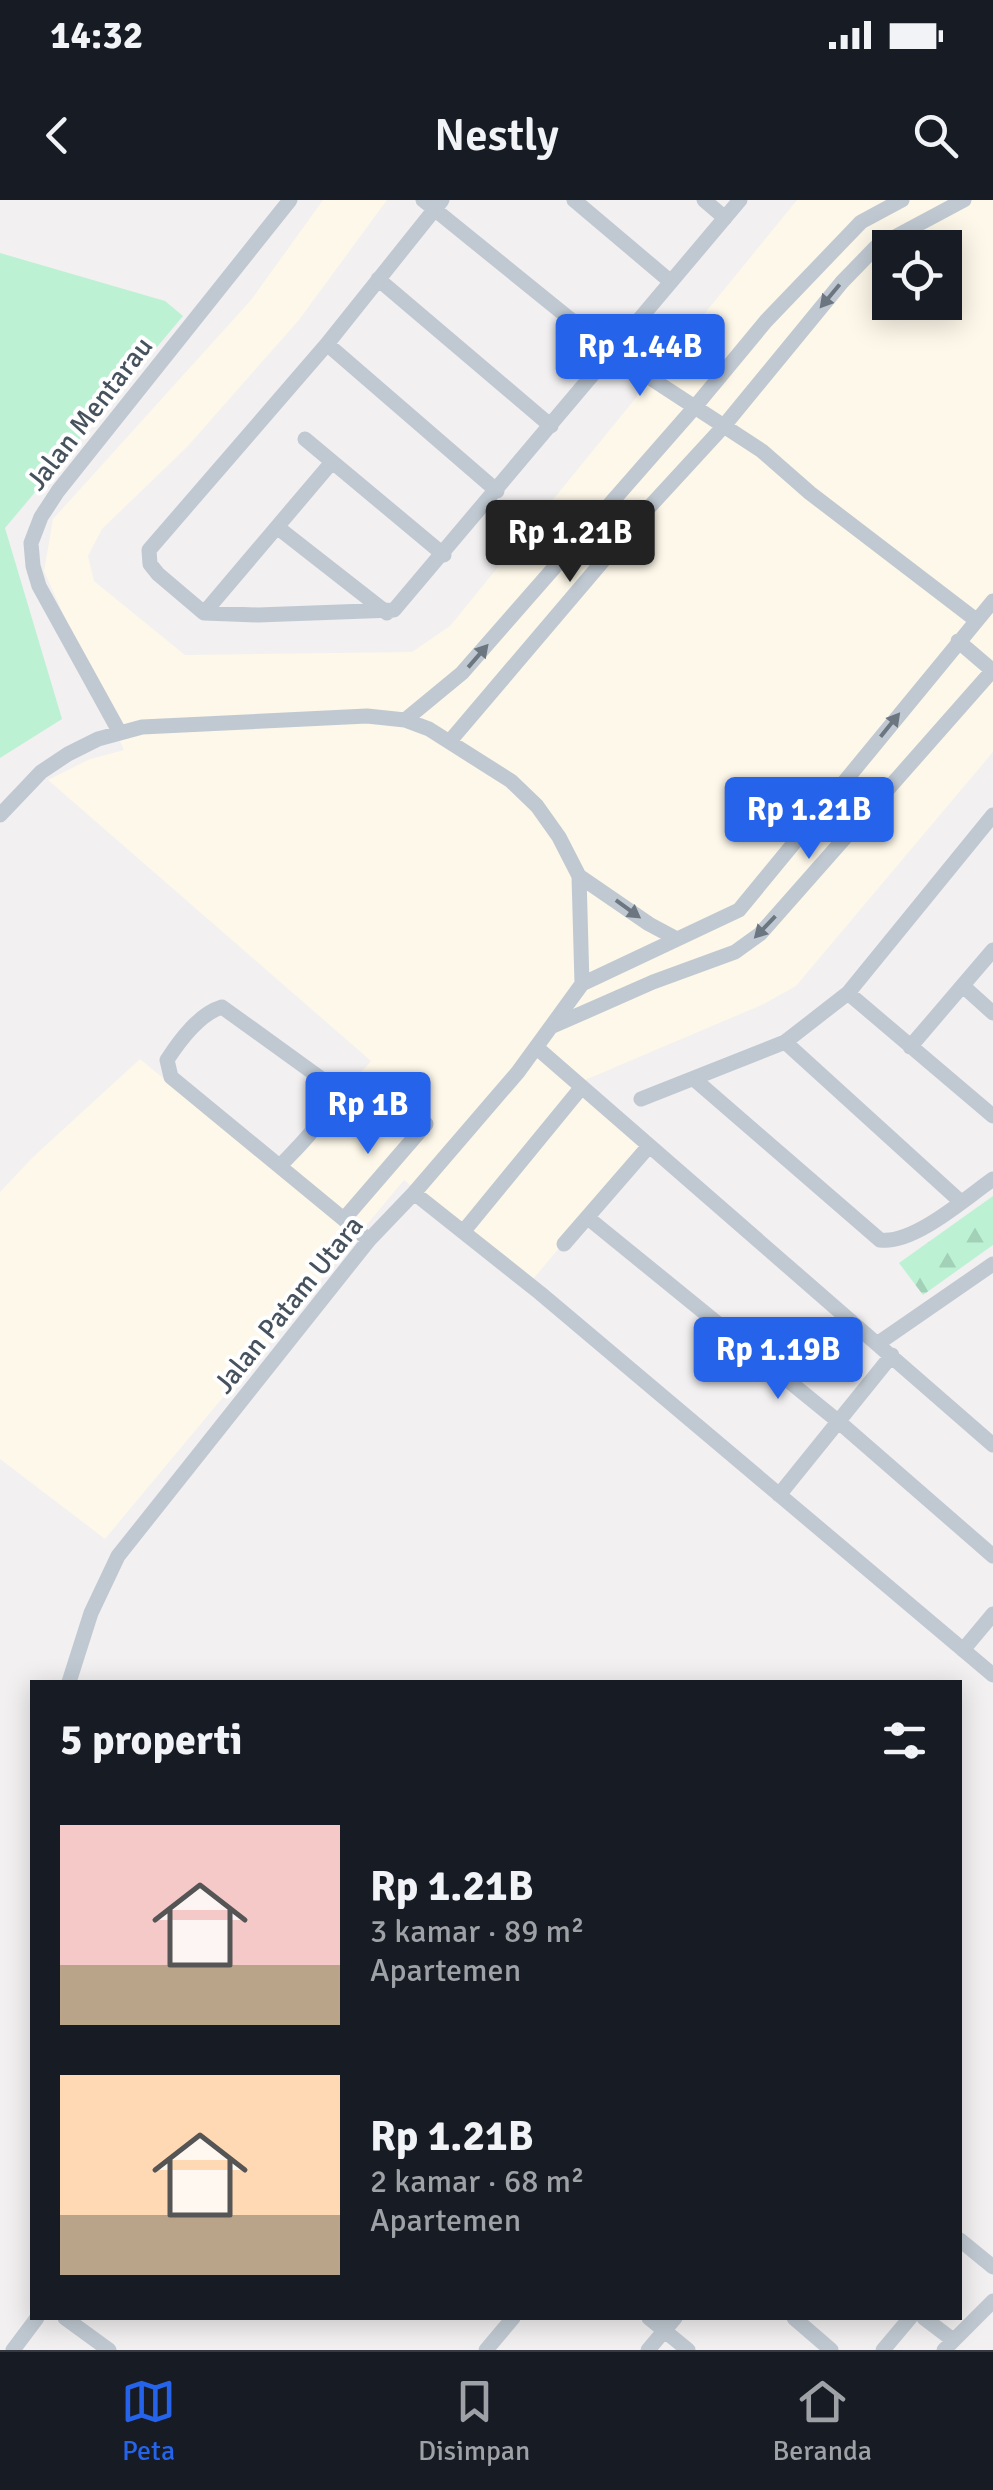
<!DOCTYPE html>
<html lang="id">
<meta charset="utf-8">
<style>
body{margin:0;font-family:Signika,sans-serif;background:#20242c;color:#f1f3f6;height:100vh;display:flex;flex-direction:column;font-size:38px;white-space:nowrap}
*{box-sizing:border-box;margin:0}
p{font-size:32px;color:#9ea1a6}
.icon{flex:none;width:55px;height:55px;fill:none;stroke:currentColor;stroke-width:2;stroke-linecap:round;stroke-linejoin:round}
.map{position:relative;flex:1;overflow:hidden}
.details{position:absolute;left:30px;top:1480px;width:932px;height:640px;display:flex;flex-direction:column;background:#171b24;border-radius:0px;box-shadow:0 5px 25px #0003}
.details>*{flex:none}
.fabs{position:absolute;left:872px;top:30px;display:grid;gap:20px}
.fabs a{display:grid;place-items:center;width:90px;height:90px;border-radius:0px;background:#171b24;box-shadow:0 5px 25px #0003;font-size:50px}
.price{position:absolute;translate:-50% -85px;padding:0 22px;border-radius:10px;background:#2563eb;color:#fff;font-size:32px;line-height:65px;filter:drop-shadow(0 2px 5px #0008)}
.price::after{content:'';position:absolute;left:50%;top:60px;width:30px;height:22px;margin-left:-15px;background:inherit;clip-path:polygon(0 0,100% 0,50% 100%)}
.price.current{background:#222;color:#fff}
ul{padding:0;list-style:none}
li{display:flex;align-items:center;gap:30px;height:250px;padding:0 30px}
li span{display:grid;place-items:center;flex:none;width:280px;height:200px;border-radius:0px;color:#555}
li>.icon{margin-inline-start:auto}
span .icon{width:120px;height:120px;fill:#fffc;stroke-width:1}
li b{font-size:42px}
h2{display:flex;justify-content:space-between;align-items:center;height:120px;padding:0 30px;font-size:42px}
.status{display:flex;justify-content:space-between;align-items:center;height:70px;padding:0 50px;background:#171b24;direction:ltr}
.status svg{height:28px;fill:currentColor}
header{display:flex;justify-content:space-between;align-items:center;height:130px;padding:0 30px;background:#171b24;font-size:45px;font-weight:600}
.tab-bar{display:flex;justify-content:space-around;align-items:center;height:140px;border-top:2px solid #363941;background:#171b24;font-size:28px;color:#9ea1a6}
.tab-bar a{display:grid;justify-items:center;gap:5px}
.tab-bar .current{color:#2563eb}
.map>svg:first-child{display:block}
.commercial{fill:#fdf8e9;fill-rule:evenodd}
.forest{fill:url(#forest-firs)}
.park{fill:#bcf2d3}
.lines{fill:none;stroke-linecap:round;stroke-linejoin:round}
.minor{stroke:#c0c9d2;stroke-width:15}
.oneway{fill:#6b7681}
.labels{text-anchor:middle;stroke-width:8;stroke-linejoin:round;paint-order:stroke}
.street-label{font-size:28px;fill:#46525e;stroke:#fff}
</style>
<div class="status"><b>14:32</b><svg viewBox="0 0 49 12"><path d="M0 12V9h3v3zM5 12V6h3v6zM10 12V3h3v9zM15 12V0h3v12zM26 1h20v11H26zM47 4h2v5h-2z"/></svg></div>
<header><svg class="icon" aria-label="back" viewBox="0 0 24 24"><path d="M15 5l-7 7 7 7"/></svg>Nestly<svg class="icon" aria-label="search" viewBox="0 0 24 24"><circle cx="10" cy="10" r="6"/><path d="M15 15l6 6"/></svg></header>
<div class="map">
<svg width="993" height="2150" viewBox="0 0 993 2150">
<defs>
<pattern id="forest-firs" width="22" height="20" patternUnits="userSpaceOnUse" patternTransform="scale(2.5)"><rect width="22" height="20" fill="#bcf2d3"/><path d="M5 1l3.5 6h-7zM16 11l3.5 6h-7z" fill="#a3d1b8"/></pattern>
</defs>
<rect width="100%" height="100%" fill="#f2f0f0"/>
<path class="commercial" d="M323 0H387L299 120 188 246 102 329 88 356 94 381 185 455 412 452 450 426 797 0H993V552L796 786 764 804 578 883 649 941 529 1084 404 980 105 1339 0 1259V992L33 957 140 859 275 970 371 861 48 580 90 559 124 550 44 371 53 319 251 100ZM890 48H945V102H890Z"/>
<path class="forest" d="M993 996V1045L923 1095 899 1063Z"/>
<path class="park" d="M0 53 165 101 183 116 5 328 62 519 0 558Z"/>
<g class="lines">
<path class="minor" d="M423 0 612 153 762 251 810 293 976 420
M442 0 327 144 149 350 150 364 158 374 204 413 258 415 394 410 740 0
M574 0 671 82
M704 0 725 18
M378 79 551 226
M327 144 497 291
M305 239 444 355
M277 327 387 413
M204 413 332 262
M958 441 993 471
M405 520 462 473 694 208 766 121 861 22 902 0
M120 533 39 386 33 366 31 343 41 317 58 291 290 0
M450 541 642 315 723 227 842 82 876 47 964 0
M0 615 41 572 68 554 98 539 142 527 367 516 405 520 429 529 511 581 537 606 559 637 579 676 582 784 518 872 414 993 369 1040 118 1356 91 1413 69 1482
M579 676 649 724 677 739
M582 784 739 710 993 401
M963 786 993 813
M848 793 993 916
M553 826 653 782 735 752 760 734 993 470
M785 842 961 1002
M536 847 993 1245
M910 847 993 750
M694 879 880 1040C913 1045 966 998 993 979
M641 899 785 842 848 793 993 615
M280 966C298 946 332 918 329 889L319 877 222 807C199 814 180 840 167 860L171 877 369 1040
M414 993 540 1093 993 1475
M588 1018 839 1222 993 1356
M344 1019 426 924
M463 1032 581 888
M564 1044 649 946
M877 1144 993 1064
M779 1295 892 1155
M963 1450 993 1414
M960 2040 993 2067
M65 2118 109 2150
M649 2118 688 2150
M794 2118 831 2150
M924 2118 953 2140
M13 2150 37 2118
M486 2150 513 2118
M648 2150 675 2118
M883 2150 910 2118
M944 2150 993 2101"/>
</g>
<defs><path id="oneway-solid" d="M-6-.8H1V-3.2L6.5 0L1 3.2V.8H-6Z" transform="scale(2.5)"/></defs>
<g class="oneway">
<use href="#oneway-solid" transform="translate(830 96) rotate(130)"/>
<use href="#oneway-solid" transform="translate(478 456) rotate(-49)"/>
<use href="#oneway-solid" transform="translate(890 525) rotate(-51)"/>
<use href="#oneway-solid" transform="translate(628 709) rotate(36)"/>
<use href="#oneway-solid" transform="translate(765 727) rotate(134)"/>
</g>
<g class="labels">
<g class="street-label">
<text transform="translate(89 213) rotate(-52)" y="10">Jalan Mentarau</text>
<text transform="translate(288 1104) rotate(-51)" y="10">Jalan Patam Utara</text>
</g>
</g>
</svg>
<div class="fabs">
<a><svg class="icon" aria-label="locate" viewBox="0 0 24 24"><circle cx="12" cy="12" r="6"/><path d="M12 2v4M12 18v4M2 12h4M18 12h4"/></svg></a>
</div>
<b class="price" style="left:640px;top:199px">Rp 1.44B</b>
<b class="price current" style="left:570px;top:385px">Rp 1.21B</b>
<b class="price" style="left:809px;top:662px">Rp 1.21B</b>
<b class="price" style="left:368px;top:957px">Rp 1B</b>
<b class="price" style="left:778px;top:1202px">Rp 1.19B</b>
<section class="details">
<h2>5 properti<svg class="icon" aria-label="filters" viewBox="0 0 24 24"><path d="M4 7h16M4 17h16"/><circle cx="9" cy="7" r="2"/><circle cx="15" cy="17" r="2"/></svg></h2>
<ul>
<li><span style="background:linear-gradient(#f6c9c9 70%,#b9a48a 0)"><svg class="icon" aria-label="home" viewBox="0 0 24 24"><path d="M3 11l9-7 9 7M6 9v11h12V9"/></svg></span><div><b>Rp 1.21B</b><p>3 kamar · 89 m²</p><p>Apartemen</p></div></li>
<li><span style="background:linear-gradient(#ffd9b3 70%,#b9a48a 0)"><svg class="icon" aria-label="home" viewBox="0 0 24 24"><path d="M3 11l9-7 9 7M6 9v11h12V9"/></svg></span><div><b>Rp 1.21B</b><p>2 kamar · 68 m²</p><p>Apartemen</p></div></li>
</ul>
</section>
</div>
<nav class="tab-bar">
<a class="current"><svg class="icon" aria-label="map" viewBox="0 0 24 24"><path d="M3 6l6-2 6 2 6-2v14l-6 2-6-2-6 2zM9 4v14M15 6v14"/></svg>Peta</a>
<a><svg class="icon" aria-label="saved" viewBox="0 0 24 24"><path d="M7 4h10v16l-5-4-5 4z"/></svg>Disimpan</a>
<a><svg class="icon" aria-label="home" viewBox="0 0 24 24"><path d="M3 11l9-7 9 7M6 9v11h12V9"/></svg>Beranda</a>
</nav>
